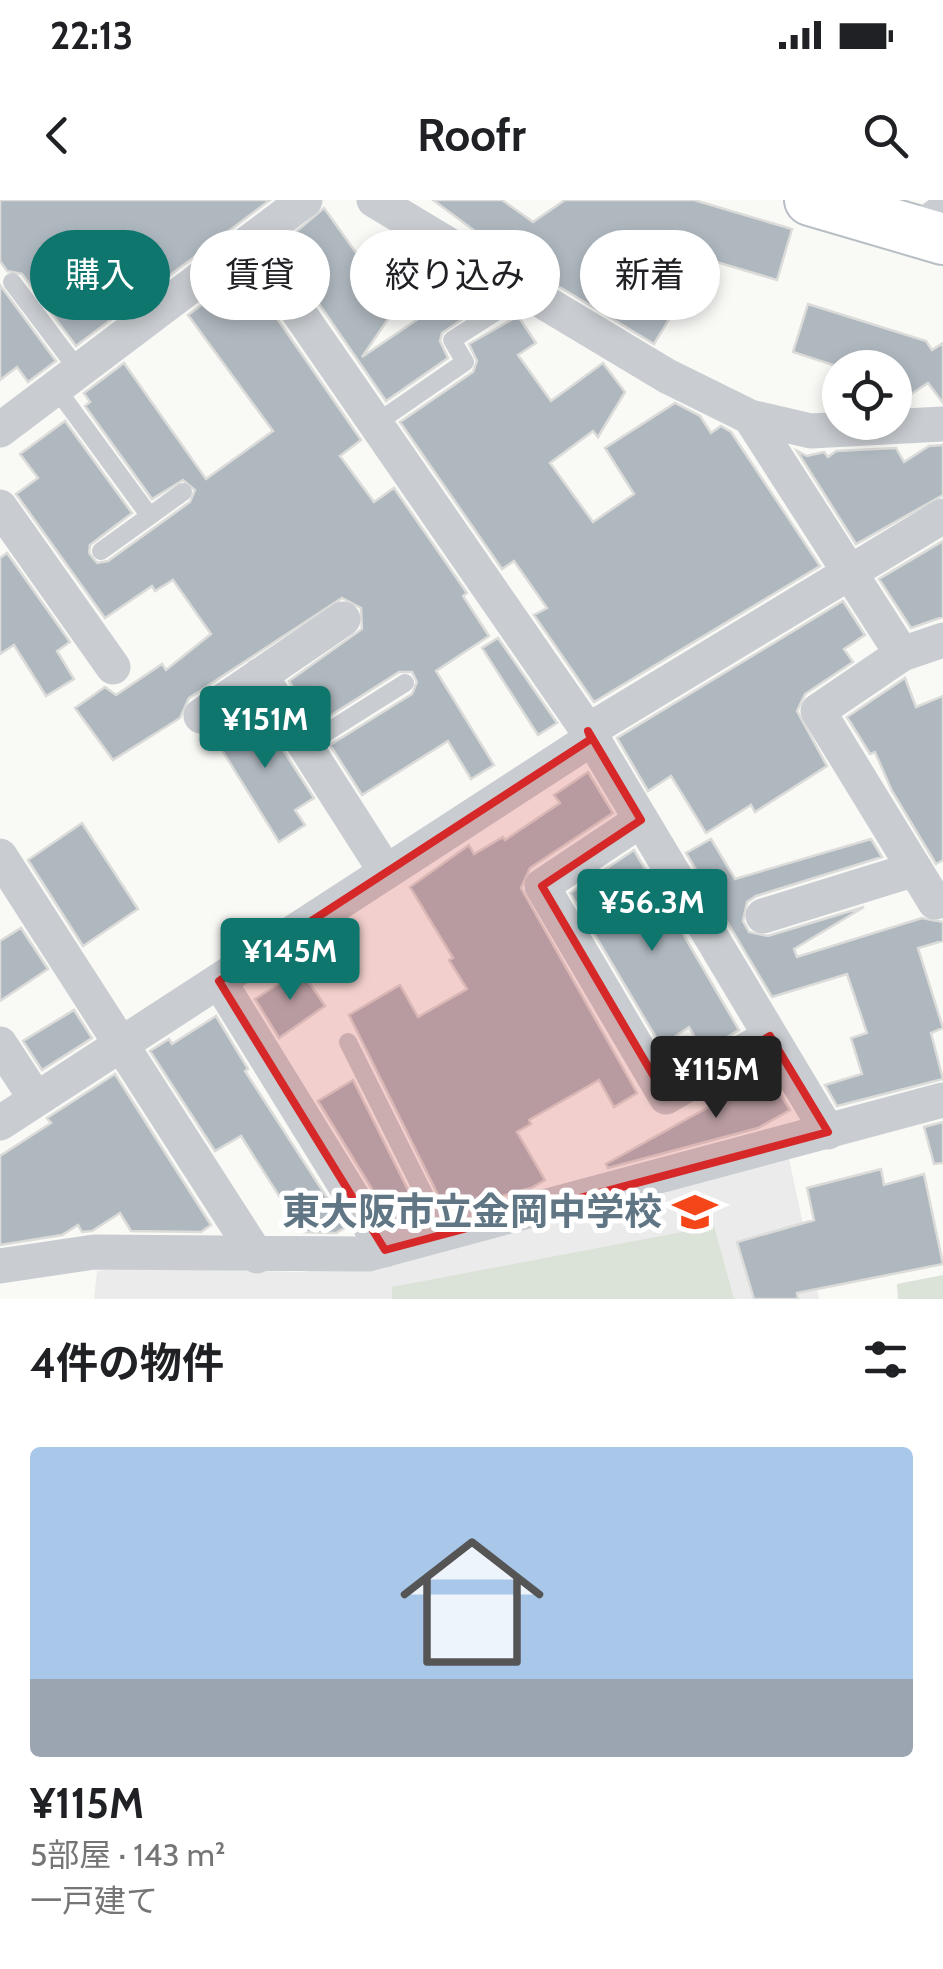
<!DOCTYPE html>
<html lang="ja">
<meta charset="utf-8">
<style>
body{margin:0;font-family:Cabin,"Noto Sans JP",sans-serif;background:#f2f2f2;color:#202124;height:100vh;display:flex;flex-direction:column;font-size:38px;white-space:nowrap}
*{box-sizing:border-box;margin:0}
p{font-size:32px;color:#757577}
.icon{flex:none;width:55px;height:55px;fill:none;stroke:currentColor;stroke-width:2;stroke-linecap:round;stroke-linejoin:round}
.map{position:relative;height:1099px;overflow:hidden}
.drawer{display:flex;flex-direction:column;background:#fff;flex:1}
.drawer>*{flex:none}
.top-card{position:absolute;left:30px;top:30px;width:885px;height:90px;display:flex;gap:20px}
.controls{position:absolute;left:822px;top:150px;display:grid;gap:20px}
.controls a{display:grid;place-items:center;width:90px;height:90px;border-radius:50%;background:#fff;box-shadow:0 5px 15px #0003;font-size:50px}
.price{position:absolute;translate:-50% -85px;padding:0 22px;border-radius:10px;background:#0f766e;color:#fff;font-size:32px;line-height:65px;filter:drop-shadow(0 2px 5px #0008)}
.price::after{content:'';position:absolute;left:50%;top:60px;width:30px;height:22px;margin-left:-15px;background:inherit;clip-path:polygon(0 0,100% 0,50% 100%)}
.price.selected{background:#222;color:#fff}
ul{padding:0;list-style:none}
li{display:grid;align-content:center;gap:20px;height:530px;padding:0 30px}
li span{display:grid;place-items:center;height:310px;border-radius:10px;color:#555}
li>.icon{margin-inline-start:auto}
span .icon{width:180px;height:180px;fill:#fffc;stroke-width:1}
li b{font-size:42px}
h2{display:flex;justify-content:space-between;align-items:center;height:120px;padding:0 30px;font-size:42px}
.tag{padding:0 35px;border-radius:45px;background:#fff;box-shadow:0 5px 15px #0003;font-size:35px;line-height:90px}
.tag.selected{background:#0f766e;color:#fff}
.status{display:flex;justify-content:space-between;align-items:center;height:70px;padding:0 50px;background:#fff;direction:ltr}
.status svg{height:28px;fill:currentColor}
header{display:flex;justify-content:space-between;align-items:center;height:130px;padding:0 30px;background:#fff;font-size:45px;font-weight:800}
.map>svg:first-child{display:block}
.built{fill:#eaebea}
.green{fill:#dbe2d7}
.building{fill:#afb8bf;stroke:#dbdbd9;stroke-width:2.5}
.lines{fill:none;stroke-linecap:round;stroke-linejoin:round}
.secondary-casing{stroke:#b8bfc4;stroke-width:54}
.service{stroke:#c9cdd1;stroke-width:18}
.minor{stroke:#c9cdd1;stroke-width:35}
.secondary{stroke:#fff;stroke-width:50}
.marked{fill:#d62828;fill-opacity:0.2;stroke:#d62828;stroke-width:8;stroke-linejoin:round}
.labels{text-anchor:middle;stroke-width:10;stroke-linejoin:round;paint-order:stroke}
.poi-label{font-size:38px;font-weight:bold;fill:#617685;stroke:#fff;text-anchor:end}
</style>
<div class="status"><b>22:13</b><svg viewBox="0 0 49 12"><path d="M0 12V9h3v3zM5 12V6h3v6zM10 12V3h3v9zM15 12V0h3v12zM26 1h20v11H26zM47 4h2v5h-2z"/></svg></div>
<header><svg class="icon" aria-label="back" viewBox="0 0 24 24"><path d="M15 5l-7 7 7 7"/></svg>Roofr<svg class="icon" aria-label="search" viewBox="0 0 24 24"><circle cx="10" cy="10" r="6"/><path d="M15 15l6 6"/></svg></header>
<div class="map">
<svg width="943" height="1099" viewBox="0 0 943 1099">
<rect width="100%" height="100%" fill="#f9f9f6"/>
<path class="built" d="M789 959 819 1099H94L97 1071 131 1068 300 1072 390 1064Z"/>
<path class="green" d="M714 1026 734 1099H392V1087Z
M943 1075V1099H898L897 1084Z"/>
<path class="building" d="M0 0H270L76 146 22 74 7 71 0 61Z
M433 0H502L533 22 565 0H694L792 29 777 80 700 57 687 97 684 95 654 144 510 57Z
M324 8 370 72 407 45 424 67 362 157 471 83 485 104 442 133 440 141 448 158 386 201 279 46Z
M245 72 361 240 340 256 374 302 394 288 467 393 463 396 489 436 436 471 494 565 471 579 448 541 362 595 330 545 412 494 417 482 412 472H399L317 524 289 481 362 429 361 408 342 398 189 498 180 518 113 560 75 508 105 487 116 495 162 464 166 470 211 434 173 380 155 391 152 386 105 418 16 294 38 278 20 254 65 221 132 313 90 345 89 353 97 363 108 361 190 302 195 290 183 280 152 299 85 206 90 202 84 193 124 163 206 279 273 231 188 115Z
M0 85 56 161 28 182 17 167 0 180Z
M808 104 926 141 932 150 943 143V203L928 183 895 205V168H842L793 152Z
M518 116 536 143 518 155 551 201 603 163 625 192 598 237 593 231 550 263 593 322 634 294 605 248 675 203 700 216 711 233 721 226 731 232 820 366 594 502 534 415 547 408 514 361 502 369 400 222 473 172 477 161 469 144Z
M943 245V295L856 344 797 251 807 256 824 252 828 257 836 251 896 248 904 262 929 246Z
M943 341V417L911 428 879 379Z
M7 353 70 442 57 451 74 479 46 496 14 445 0 454V358Z
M843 401 865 435 844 449 853 462 805 494 797 511 827 566 755 612 751 605 706 633 671 576 648 591 617 538Z
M498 438 557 523 538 535 482 448Z
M905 478 916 507 943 496V660L936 664 892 591 875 552 870 554 847 517Z
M254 505 314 598 295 610 305 625 279 642 212 534Z
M588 572 613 613 530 668 521 688 637 893 614 907 599 880 529 920 531 924 517 932 545 980 531 988 446 1011 349 815 400 785 418 817 467 789 449 760 453 758 410 687 469 645 474 654 503 637 505 640 560 603 554 595Z
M82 623 138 709 83 746 28 660Z
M711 639 735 679 871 639 882 657 756 696 747 702 743 721 749 732 768 736 864 707 794 749 797 757 922 718 943 722V741L918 748 943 828 931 833 943 879 837 906 825 885 862 874 851 838 867 833 847 774 772 797 686 653Z
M634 650 739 830 703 851 689 827 661 846 570 693Z
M21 728 48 769 0 801V741Z
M301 770 325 806 279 838 255 799Z
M74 810 92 838 42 870 23 841Z
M216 816 248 869 245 871 346 1027 336 1033 302 1032 241 936 215 951 150 851 169 839 172 844Z
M115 874 211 1025 201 1032 131 1031 120 1013 92 1031 82 1032 78 1025 62 1035 0 1045V956L51 923 47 918Z
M768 874 790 910 758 928 608 968 606 964Z
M353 880 422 1018 394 1025 318 901Z
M943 922V963L934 964 924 927Z
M881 969 884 985 924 974 943 1064 797 1093 798 1099H754L737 1042 814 1020 807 988Z"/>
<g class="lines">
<g class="secondary-casing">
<path id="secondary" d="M810 0 943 39"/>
</g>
<path class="service" d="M915 21 943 1
M12 82 79 171
M56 188 149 315
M375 224 465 162 452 140 527 92
M101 351 183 292
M305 546 405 483
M348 842 444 1034"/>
<path class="minor" d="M374 0 667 176 750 217 811 231 943 224
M250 42 588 531 828 932
M750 217 902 454
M0 230 305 0
M0 307 113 467
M943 440 902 454 818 511 935 702 943 700
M260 475 386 672
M201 516 343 419
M641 620 542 686 666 897 770 836
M0 656 257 1056
M763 716 915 669
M219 781 385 1050
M0 844 36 899
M0 923 591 539 588 531 943 316
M0 1066 94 1052 368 1054 943 900"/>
<use href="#secondary" class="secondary"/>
</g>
<path class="marked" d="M588 531 641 620 542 686 666 897 770 836 828 932 385 1050 219 781 591 539Z"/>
<defs>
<g id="school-bare" transform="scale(3.45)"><path d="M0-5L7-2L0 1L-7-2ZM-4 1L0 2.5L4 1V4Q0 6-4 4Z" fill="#f5461a" stroke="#fff" stroke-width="2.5" paint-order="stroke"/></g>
</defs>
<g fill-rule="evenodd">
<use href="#school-bare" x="695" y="1012"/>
</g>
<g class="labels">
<g class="poi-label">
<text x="662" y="1025">東大阪市立金岡中学校</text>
</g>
</g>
</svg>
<div class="controls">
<a><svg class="icon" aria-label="locate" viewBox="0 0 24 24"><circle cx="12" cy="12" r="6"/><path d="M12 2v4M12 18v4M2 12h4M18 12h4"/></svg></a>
</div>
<b class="price" style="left:265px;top:571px">¥151M</b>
<b class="price" style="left:652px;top:754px">¥56.3M</b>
<b class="price" style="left:290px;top:803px">¥145M</b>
<b class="price selected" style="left:716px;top:921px">¥115M</b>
<div class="top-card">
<a class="tag selected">購入</a>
<a class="tag">賃貸</a>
<a class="tag">絞り込み</a>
<a class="tag">新着</a>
</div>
</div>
<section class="drawer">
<h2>4件の物件<svg class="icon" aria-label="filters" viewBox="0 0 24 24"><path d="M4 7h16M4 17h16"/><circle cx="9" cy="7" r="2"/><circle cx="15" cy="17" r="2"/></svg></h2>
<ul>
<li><span style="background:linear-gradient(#a9c7e8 75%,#9aa5b1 0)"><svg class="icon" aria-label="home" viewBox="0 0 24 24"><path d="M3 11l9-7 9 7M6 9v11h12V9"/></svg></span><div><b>¥115M</b><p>5部屋 · 143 m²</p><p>一戸建て</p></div></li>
</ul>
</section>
